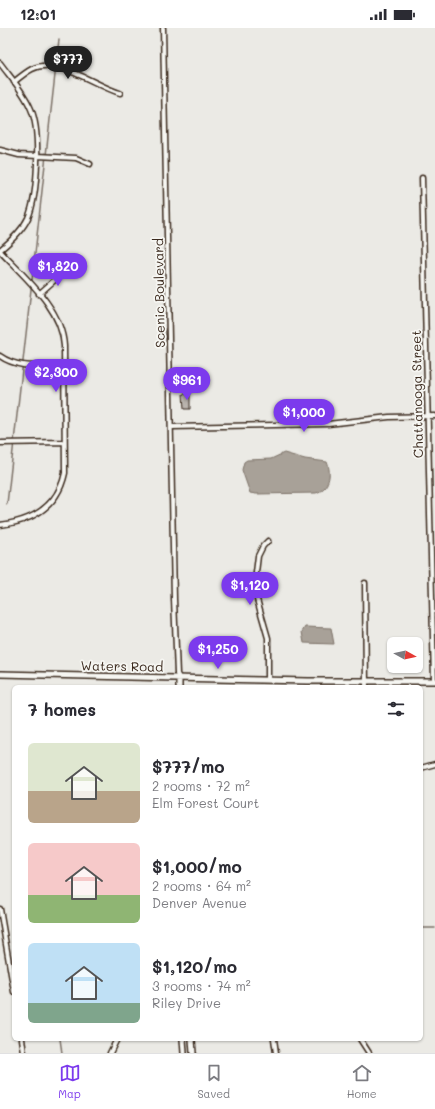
<!DOCTYPE html>
<meta charset="utf-8">
<style>
body{margin:0;font-family:Mali,sans-serif;background:#f2f2f3;color:#2b2b33;height:100vh;display:flex;flex-direction:column;font-size:15px;white-space:nowrap}
*{box-sizing:border-box;margin:0}
p{font-size:13px;color:#7c7c81}
.icon{flex:none;width:22px;height:22px;fill:none;stroke:currentColor;stroke-width:2;stroke-linecap:round;stroke-linejoin:round}
.map{position:relative;flex:1;overflow:hidden}
.drawer{position:absolute;left:12px;top:657px;width:411px;height:356px;display:flex;flex-direction:column;background:#fff;border-radius:6px;box-shadow:0 1px 3px #0004}
.drawer>*{flex:none}
.needle{width:26px;rotate:98deg}
.controls{position:absolute;left:387px;top:609px;display:grid;gap:8px}
.controls a{display:grid;place-items:center;width:36px;height:36px;border-radius:6px;background:#fff;box-shadow:0 1px 3px #0004;font-size:20px}
.price{position:absolute;translate:-50% -34px;padding:0 9px;border-radius:14px;background:#7c3aed;color:#fff;font-size:13px;line-height:26px;filter:drop-shadow(0 1px 2px #0008)}
.price::after{content:'';position:absolute;left:50%;top:24px;width:12px;height:9px;margin-left:-6px;background:inherit;clip-path:polygon(0 0,100% 0,50% 100%)}
.price.active{background:#222;color:#fff}
ul{padding:0;list-style:none}
li{display:flex;align-items:center;gap:12px;height:100px;padding:0 16px}
li span{display:grid;place-items:center;flex:none;width:112px;height:80px;border-radius:6px;color:#555}
li>.icon{margin-inline-start:auto}
span .icon{width:48px;height:48px;fill:#fffc;stroke-width:1}
li b{font-size:17px}
h2{display:flex;justify-content:space-between;align-items:center;height:48px;padding:0 16px;font-size:17px}
.status{display:flex;justify-content:space-between;align-items:center;height:28px;padding:0 20px;background:#fff;direction:ltr}
.status svg{height:11px;fill:currentColor}
.menu{display:flex;justify-content:space-around;align-items:center;height:56px;border-top:1px solid #e1e1e2;background:#fff;font-size:11px;color:#7c7c81}
.menu a{display:grid;justify-items:center;gap:2px}
.menu .active{color:#7c3aed}
.map>svg:first-child{display:block}
.water{fill:#a8a198;stroke:#7c7167}
.lines{fill:none;stroke-linecap:round;stroke-linejoin:round}
.stream{stroke:#7c7167;stroke-width:1.5}
.building{fill:#bab4ae;stroke:#3b2a1e}
.minor-casing{stroke:#3b2a1e;stroke-width:7}
.tertiary-casing{stroke:#3b2a1e;stroke-width:8}
.minor{stroke:#f6f6f2;stroke-width:4}
.tertiary{stroke:#f6f6f2;stroke-width:5}
.labels{text-anchor:middle;stroke-width:3.5;stroke-linejoin:round;paint-order:stroke}
.street-label{font-size:13px;fill:#3b2a1e;stroke:#f6f6f2}
</style>
<div class="status"><b>12:01</b><svg viewBox="0 0 49 12"><path d="M0 12V9h3v3zM5 12V6h3v6zM10 12V3h3v9zM15 12V0h3v12zM26 1h20v11H26zM47 4h2v5h-2z"/></svg></div>
<div class="map">
<svg width="435" height="1025" viewBox="0 0 435 1025">
<rect width="100%" height="100%" fill="#ebeae5"/>
<filter id="ink" filterUnits="userSpaceOnUse"><feTurbulence type="fractalNoise" baseFrequency=".025" numOctaves="2"/><feDisplacementMap in="SourceGraphic" scale="8" xChannelSelector="R" yChannelSelector="G"/><feConvolveMatrix kernelMatrix="1 2 1 2 8 2 1 2 1" color-interpolation-filters="sRGB"/></filter>
<g filter="url(#ink)">
<path class="water" d="M284 425 305 431 327 434C332 446 329 461 316 465L256 466 250 465 242 442 244 434 247 432 271 431Z
M305 599 331 600 334 616 304 615 302 604Z"/>
<g class="lines">
<path class="stream" d="M7 476 59 11
M421 900H435
M60 1011 62 1025"/>
</g>
<path class="building" d="M183 366H190V381H184Z"/>
<g class="lines">
<g class="minor-casing">
<path id="minor" d="M163 0 174 571 177 646 179 650
M0 35C11 50 24 64 31 81 41 104 38 167 28 190 22 203 11 213 0 222
M14 54C20 49 26 44 32 41 57 28 95 58 120 65
M0 122 19 127 76 130 90 136
M422 150 434 653
M0 223C25 250 62 280 64 318L65 445C58 478 33 493 0 497
M39 266 67 241
M0 328C18 341 43 338 64 339
M172 399 328 396 389 389 435 388
M0 415 64 414
M268 513 263 518 258 528 254 561 268 610V652
M365 555 366 659
M421 740 435 736
M0 881 14 964
M22 1011 24 1025
M274 1011 276 1025
M360 1011 369 1025
M110 1025 117 1011"/>
</g>
<g class="tertiary-casing">
<path id="tertiary" d="M0 646 308 653H435
M179 650V659
M183 1011 184 1025
M192 1011 193 1025"/>
</g>
<use href="#minor" class="minor"/>
<use href="#tertiary" class="tertiary"/>
</g>
</g>
<g class="labels">
<g class="street-label">
<text transform="translate(159 265) rotate(-91)" y="5">Scenic Boulevard</text>
<text transform="translate(417 366) rotate(-91)" y="5">Chattanooga Street</text>
<text transform="translate(122 638) rotate(1)" y="5">Waters Road</text>
</g>
</g>
</svg>
<div class="controls">
<a><svg class="needle" viewBox="-14 -14 28 28"><path d="M0-13l5 13h-10z" fill="#e53935"/><path d="M0 13l5-13h-10z" fill="#7c7c81"/></svg></a>
</div>
<b class="price active" style="left:68px;top:52px">$777</b>
<b class="price" style="left:58px;top:259px">$1,820</b>
<b class="price" style="left:56px;top:365px">$2,300</b>
<b class="price" style="left:187px;top:373px">$961</b>
<b class="price" style="left:304px;top:405px">$1,000</b>
<b class="price" style="left:250px;top:578px">$1,120</b>
<b class="price" style="left:218px;top:642px">$1,250</b>
<section class="drawer">
<h2>7 homes<svg class="icon" aria-label="filters" viewBox="0 0 24 24"><path d="M4 7h16M4 17h16"/><circle cx="9" cy="7" r="2"/><circle cx="15" cy="17" r="2"/></svg></h2>
<ul>
<li><span style="background:linear-gradient(#dfe7d0 60%,#b9a48a 0)"><svg class="icon" aria-label="home" viewBox="0 0 24 24"><path d="M3 11l9-7 9 7M6 9v11h12V9"/></svg></span><div><b>$777/mo</b><p>2 rooms · 72 m²</p><p>Elm Forest Court</p></div></li>
<li><span style="background:linear-gradient(#f6c9c9 65%,#8fb573 0)"><svg class="icon" aria-label="home" viewBox="0 0 24 24"><path d="M3 11l9-7 9 7M6 9v11h12V9"/></svg></span><div><b>$1,000/mo</b><p>2 rooms · 64 m²</p><p>Denver Avenue</p></div></li>
<li><span style="background:linear-gradient(#bfe0f5 75%,#7fa58c 0)"><svg class="icon" aria-label="home" viewBox="0 0 24 24"><path d="M3 11l9-7 9 7M6 9v11h12V9"/></svg></span><div><b>$1,120/mo</b><p>3 rooms · 74 m²</p><p>Riley Drive</p></div></li>
</ul>
</section>
</div>
<nav class="menu">
<a class="active"><svg class="icon" aria-label="map" viewBox="0 0 24 24"><path d="M3 6l6-2 6 2 6-2v14l-6 2-6-2-6 2zM9 4v14M15 6v14"/></svg>Map</a>
<a><svg class="icon" aria-label="saved" viewBox="0 0 24 24"><path d="M7 4h10v16l-5-4-5 4z"/></svg>Saved</a>
<a><svg class="icon" aria-label="home" viewBox="0 0 24 24"><path d="M3 11l9-7 9 7M6 9v11h12V9"/></svg>Home</a>
</nav>
